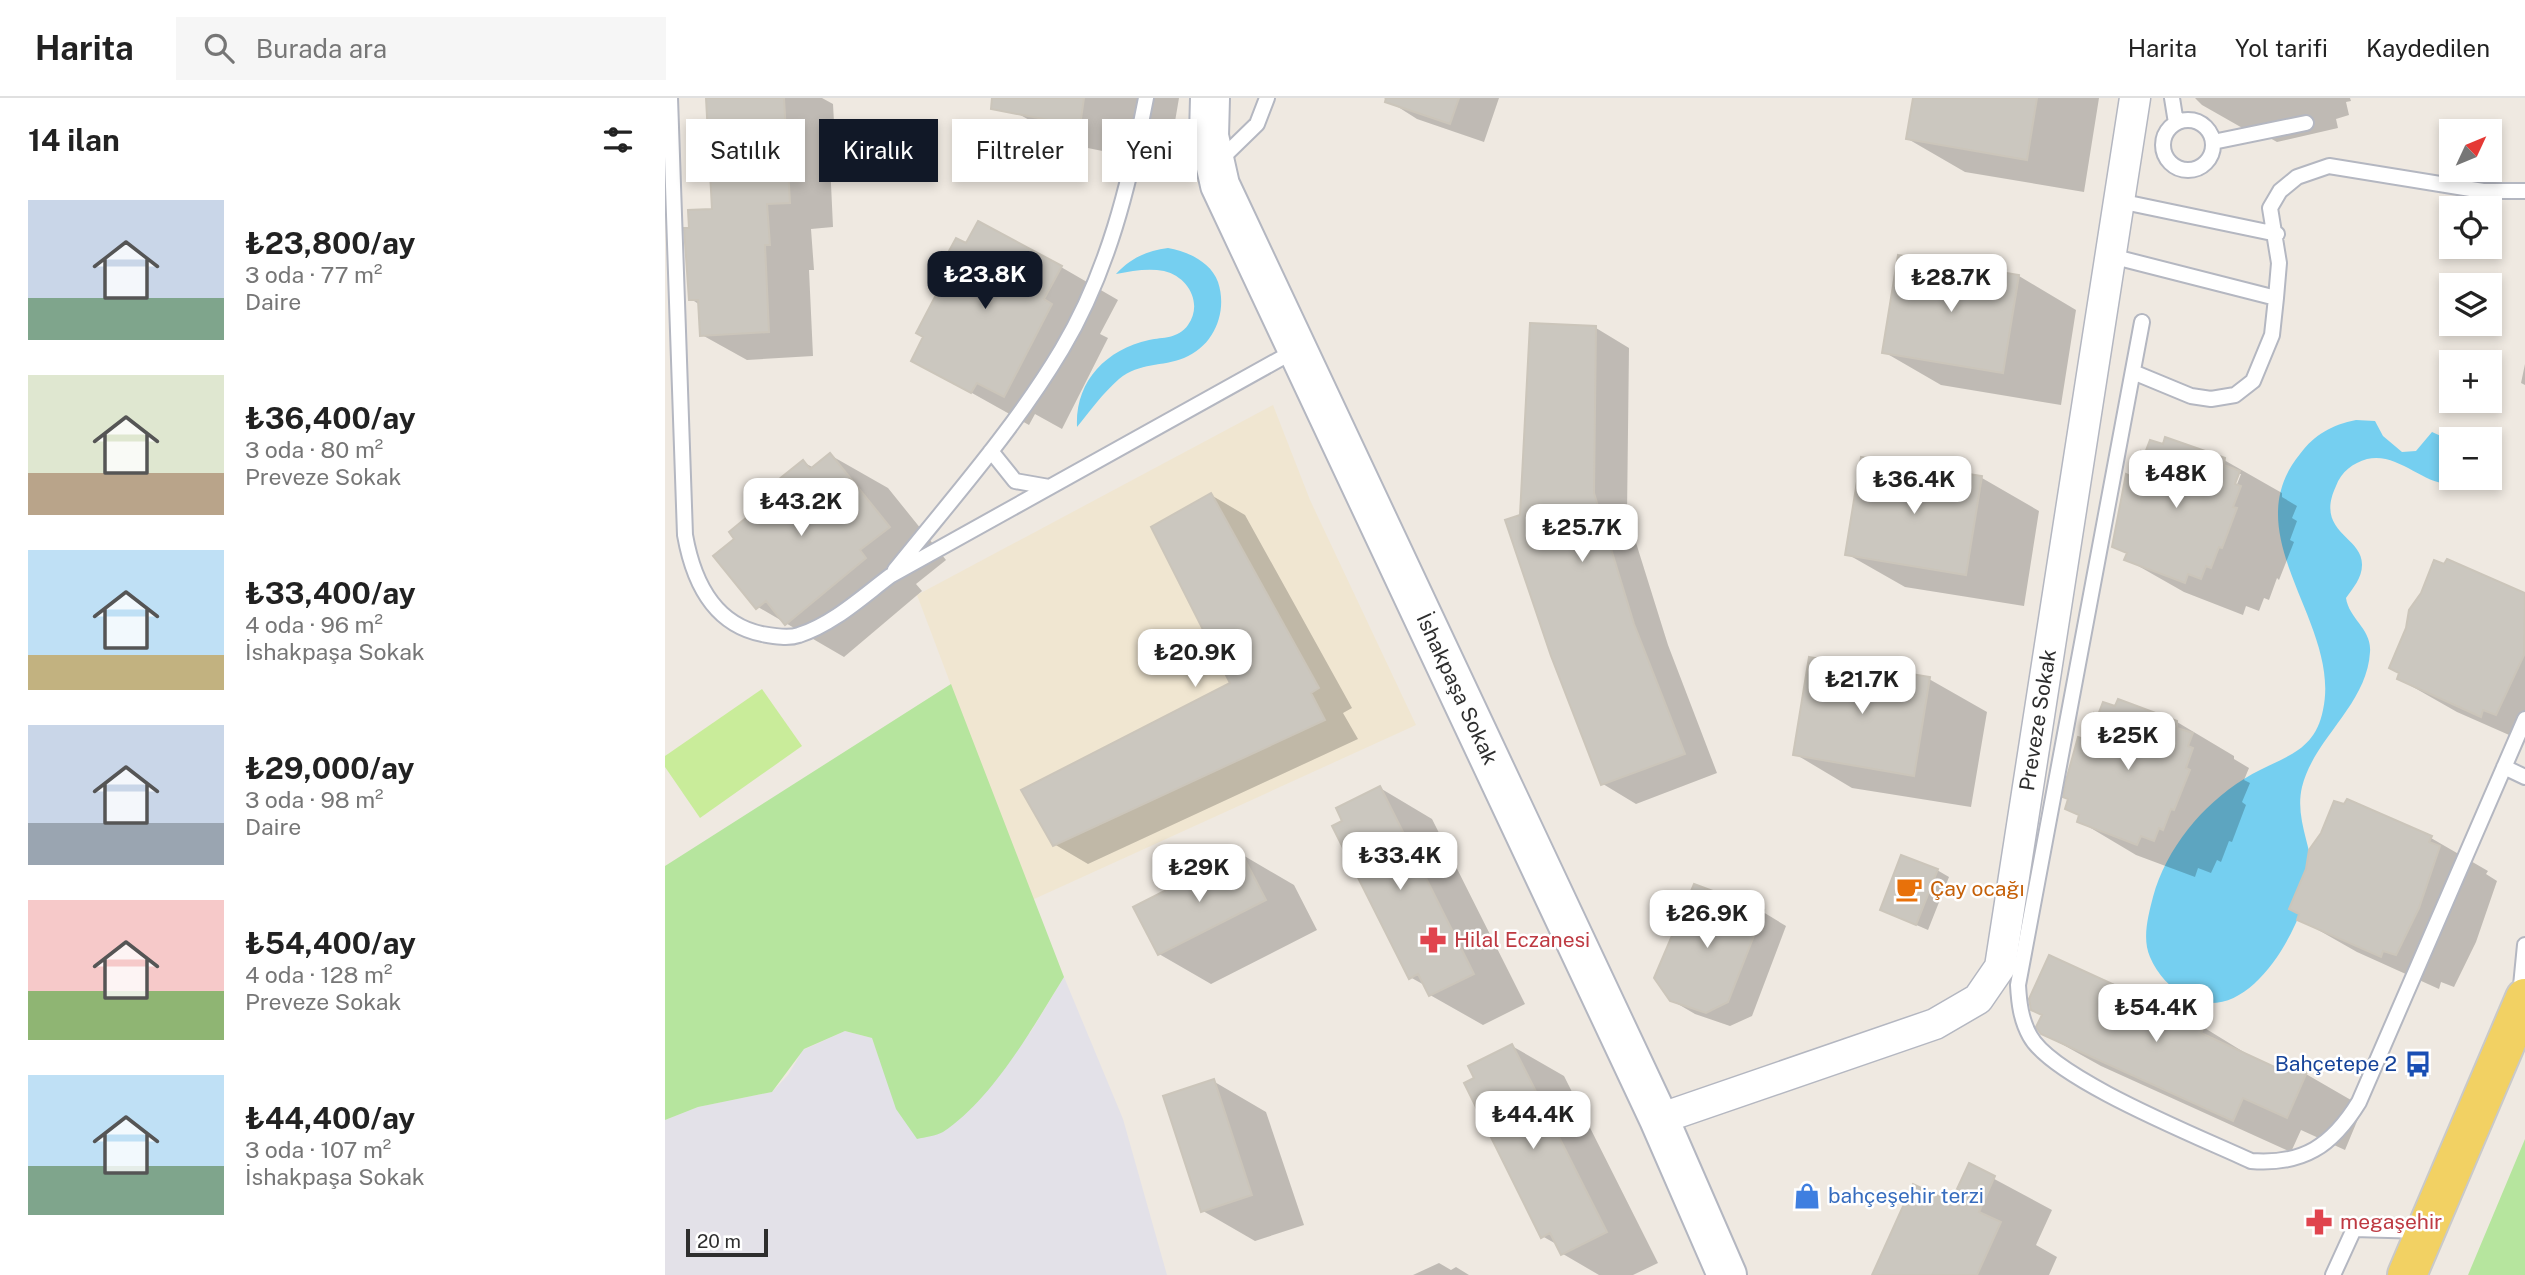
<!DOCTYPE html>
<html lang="tr">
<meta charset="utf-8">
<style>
body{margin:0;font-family:"Public Sans",sans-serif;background:#f6f6f6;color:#222;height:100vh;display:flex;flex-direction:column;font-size:26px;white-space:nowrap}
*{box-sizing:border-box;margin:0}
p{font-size:23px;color:#767676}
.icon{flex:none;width:38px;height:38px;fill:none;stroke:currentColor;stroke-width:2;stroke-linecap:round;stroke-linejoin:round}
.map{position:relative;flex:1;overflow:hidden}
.side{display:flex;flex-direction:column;background:#fff;width:665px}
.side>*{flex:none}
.top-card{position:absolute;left:21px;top:21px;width:665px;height:63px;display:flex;gap:14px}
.needle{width:46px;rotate:46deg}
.buttons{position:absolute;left:1774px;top:21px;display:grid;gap:14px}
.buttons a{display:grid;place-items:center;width:63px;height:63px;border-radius:0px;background:#fff;box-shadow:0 4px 10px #0003;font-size:35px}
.scale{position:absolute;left:21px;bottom:18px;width:82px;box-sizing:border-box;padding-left:7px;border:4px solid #2e2e2e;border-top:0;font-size:19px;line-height:24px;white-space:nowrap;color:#2e2e2e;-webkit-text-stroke:5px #fff;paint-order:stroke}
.price{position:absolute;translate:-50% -60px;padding:0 16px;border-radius:14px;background:#fff;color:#222;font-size:23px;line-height:46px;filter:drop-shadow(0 2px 4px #0008)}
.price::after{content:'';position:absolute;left:50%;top:42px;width:21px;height:16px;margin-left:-10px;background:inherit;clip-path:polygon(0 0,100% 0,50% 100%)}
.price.active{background:#111827;color:#fff}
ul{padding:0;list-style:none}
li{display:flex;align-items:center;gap:21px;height:175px;padding:0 28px}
li span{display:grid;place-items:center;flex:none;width:196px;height:140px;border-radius:0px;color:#555}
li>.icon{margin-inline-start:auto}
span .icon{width:84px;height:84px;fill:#fffc;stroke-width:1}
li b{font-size:30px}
h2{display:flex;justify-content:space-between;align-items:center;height:84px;padding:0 28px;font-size:30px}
.pill{padding:0 24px;border-radius:0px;background:#fff;box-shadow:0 4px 10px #0003;font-size:24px;line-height:63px}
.pill.active{background:#111827;color:#fff}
header{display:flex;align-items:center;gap:42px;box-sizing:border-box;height:98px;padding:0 35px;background:#fff;border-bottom:2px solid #e0e0e0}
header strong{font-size:33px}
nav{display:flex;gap:38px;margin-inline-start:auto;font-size:24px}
.search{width:490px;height:63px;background:#f6f6f6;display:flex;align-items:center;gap:18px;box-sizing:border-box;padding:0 24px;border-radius:0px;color:#767676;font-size:26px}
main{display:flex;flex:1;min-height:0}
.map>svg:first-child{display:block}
.industrial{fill:#e3e1e8}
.education{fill:#f0e6d1}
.green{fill:#b6e59e}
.pitch{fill:#c9ec9a}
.water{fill:#75cff0}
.shadow{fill:#0003;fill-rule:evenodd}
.building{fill:#cbc7bf;stroke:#cbc5ba;stroke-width:2}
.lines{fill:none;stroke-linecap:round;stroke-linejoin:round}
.lane-casing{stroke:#b4b7c1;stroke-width:18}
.street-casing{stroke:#b4b7c1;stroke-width:33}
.secondary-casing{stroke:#b4b7c1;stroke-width:42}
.primary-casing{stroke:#c9c9c9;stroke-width:42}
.lane{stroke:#fff;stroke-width:14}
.street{stroke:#fff;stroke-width:30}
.secondary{stroke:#fff;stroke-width:38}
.primary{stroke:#f2d163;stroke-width:38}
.labels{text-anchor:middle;stroke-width:5;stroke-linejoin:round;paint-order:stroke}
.street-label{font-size:21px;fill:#2e2e2e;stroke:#fff}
.food-label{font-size:21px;fill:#c56008;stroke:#fff;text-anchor:start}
.health-label{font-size:21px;fill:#be3a42;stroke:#fff;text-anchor:start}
.transit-label{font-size:21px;fill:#164399;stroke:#fff;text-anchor:end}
.shop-label{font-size:21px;fill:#366cbe;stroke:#fff;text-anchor:start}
</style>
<header>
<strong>Harita</strong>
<div class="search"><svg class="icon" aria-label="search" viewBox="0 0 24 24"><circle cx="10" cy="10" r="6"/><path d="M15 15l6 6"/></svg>Burada ara</div>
<nav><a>Harita</a><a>Yol tarifi</a><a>Kaydedilen</a></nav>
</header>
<main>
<section class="side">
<h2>14 ilan<svg class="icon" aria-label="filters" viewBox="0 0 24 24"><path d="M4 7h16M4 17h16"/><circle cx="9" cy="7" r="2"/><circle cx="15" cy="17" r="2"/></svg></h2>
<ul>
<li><span style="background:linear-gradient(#c9d6e8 70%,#7fa58c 0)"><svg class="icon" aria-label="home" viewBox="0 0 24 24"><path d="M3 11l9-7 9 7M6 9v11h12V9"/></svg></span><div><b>₺23,800/ay</b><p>3 oda · 77 m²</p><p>Daire</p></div></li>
<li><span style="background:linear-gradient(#dfe7d0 70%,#b9a48a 0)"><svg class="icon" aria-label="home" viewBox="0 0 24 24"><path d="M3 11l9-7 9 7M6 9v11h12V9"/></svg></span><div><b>₺36,400/ay</b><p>3 oda · 80 m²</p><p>Preveze Sokak</p></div></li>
<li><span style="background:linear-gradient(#bfe0f5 75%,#c2b280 0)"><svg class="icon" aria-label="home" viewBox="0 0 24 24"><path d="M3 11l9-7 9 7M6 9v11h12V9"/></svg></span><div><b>₺33,400/ay</b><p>4 oda · 96 m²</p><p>İshakpaşa Sokak</p></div></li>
<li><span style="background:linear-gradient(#c9d6e8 70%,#9aa5b1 0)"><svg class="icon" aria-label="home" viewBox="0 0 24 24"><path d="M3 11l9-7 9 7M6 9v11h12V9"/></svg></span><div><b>₺29,000/ay</b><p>3 oda · 98 m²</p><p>Daire</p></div></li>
<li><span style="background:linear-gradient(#f6c9c9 65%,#8fb573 0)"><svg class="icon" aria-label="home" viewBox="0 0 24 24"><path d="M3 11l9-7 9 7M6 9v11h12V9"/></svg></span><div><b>₺54,400/ay</b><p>4 oda · 128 m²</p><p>Preveze Sokak</p></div></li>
<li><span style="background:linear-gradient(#bfe0f5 65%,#7fa58c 0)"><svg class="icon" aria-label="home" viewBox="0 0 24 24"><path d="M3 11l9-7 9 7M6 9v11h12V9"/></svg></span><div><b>₺44,400/ay</b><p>3 oda · 107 m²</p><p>İshakpaşa Sokak</p></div></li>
</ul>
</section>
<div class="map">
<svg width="1860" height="1177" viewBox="0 0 1860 1177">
<rect width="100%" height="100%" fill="#efe9e1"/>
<path class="industrial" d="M399 879 458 1021 502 1177H0V1022L33 1009 107 994 123 977 138 952 180 933 207 940 216 966 365 935Z"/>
<path class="education" d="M608 307 645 402 751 627 367 802 252 497Z"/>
<path class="green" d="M286 586 399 879C368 929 328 1001 278 1034 271 1038 260 1039 252 1041L231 1011 207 940 180 933 139 951 107 994 33 1009 0 1022V768Z
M1860 1041V1177H1803Z"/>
<path class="pitch" d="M97 591 137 648 35 720 0 669V658Z"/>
<path class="water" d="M503 150C522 153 546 164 553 184 563 214 549 248 519 260 497 269 475 264 454 281 438 295 425 313 412 329 410 284 440 252 484 242 498 239 513 241 523 227 538 206 524 179 499 173 483 170 467 173 451 176 466 160 481 153 503 150Z
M1691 322 1710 323 1718 338 1737 354 1751 353 1767 334 1787 343V380H1797C1769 401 1738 352 1702 361 1688 365 1676 374 1671 388 1649 435 1698 438 1697 467 1697 480 1688 490 1681 500 1684 521 1707 531 1705 554 1702 607 1649 640 1637 689 1629 723 1650 753 1646 780 1637 829 1584 931 1522 899 1506 891 1492 876 1485 859 1477 841 1483 818 1488 799 1501 751 1537 707 1579 681 1613 659 1649 658 1658 612 1677 525 1568 438 1635 356 1650 336 1667 327 1691 322Z"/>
<path class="shadow" d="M41 0H157L168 6 170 43H164L168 129 146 131 149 172H144L148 258 82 262 37 237 35 207 26 201V131L48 112Z
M353 0H514L505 53 474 48 472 60 408 47 350 14Z
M719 0H834L819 44 752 21Z
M1250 0H1434L1419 94 1300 74 1243 41Z
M1530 0H1685L1686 3 1681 4 1684 17 1671 21 1673 30 1612 44 1603 39 1595 40 1537 7Z
M302 148 396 169 453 202 435 236 443 240 397 331 370 316 364 327 248 262Z
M1354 178 1411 212 1396 307 1276 287 1219 254Z
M931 230 964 250 962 416 1003 547 1052 675 971 706 938 686 857 418Z
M1860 266V287L1856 285Z
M165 357 223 390 281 462 251 486 257 493 179 559 93 509 71 441 138 364 149 370Z
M1198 361 1317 380 1374 413 1359 508 1240 489 1182 456Z
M1559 362 1617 395V399L1632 408 1627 420 1632 423 1625 442 1629 444 1614 482 1612 480 1604 502 1599 500 1594 513 1581 508 1578 517 1519 494 1461 461 1463 456 1449 448 1462 379 1468 381ZM1572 376H1576L1569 394 1565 393Z
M546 397 580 417 687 610 678 615 693 641 423 766 389 746 567 586Z
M1782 463 1860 497V644L1792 614 1734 581Z
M1264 581 1322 614 1306 709 1187 690 1130 656Z
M1512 624 1569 658V661L1584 670 1579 682 1585 685 1577 704 1581 707 1567 744 1564 743 1556 764 1552 762 1546 775 1533 770 1530 779 1471 757 1414 723 1415 718 1402 710 1405 701 1406 665 1414 641 1420 643Z
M715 690 767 721 860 906 818 927 765 897 761 888 745 879 679 723Z
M1679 708 1766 740 1823 773 1821 776 1832 783 1811 844 1789 889 1776 884 1774 891 1692 854 1634 821Z
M576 756 629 787 652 832 546 886 494 856Z
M1272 772 1284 779 1263 832 1217 812Z
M1098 814 1121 828 1087 918 1065 928 1030 916 1006 902Z
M1538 929 1595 964 1617 974 1641 976 1698 1009 1680 1052 1636 1032 1626 1054 1436 968 1377 935Z
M847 948 899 978 993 1165 968 1177H934L898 1156 893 1147 877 1138 812 981Z
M548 983 601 1014 639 1127 590 1143 538 1113Z
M1305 1068 1387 1112 1371 1147 1392 1159 1384 1177H1209L1287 1106Z
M774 1165 786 1172 791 1169 804 1177H748Z"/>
<path class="building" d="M41 0H119L125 105 102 106 105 147H100L104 234 35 238 33 202H24L19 130H24L23 112 47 111Z
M327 0H419L415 28 326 11Z
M721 0H794L785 26 720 4Z
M1248 0H1372L1362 62 1241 41Z
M313 123 397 168 379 201 387 206 339 299 312 285 306 295 246 263 258 239 251 235 272 195 264 190 291 140 301 145Z
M1233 157 1354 177 1338 275 1217 255Z
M865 225 931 228 929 395 969 526 1020 656 936 687 886 558 840 422 855 417Z
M1500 339 1560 360 1559 367 1575 373 1570 386 1576 388 1568 409 1572 410 1557 450 1554 449 1546 470 1541 468 1536 481 1523 476 1520 485 1459 462 1462 455 1447 449 1461 376 1467 379 1476 353 1480 355 1485 342 1498 346Z
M165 355 225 429 195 452 201 460 120 527 101 503 91 511 48 458 69 441 64 434 99 405 93 398 138 362 145 371Z
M1196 359 1317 378 1301 477 1180 457Z
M546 395 654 590 646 595 660 622 388 748 356 692 565 585 486 429Z
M1782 461 1860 495 1859 557 1831 617 1818 612 1816 619 1732 581 1734 575 1724 570 1741 530 1744 512 1756 495 1769 462 1779 466Z
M1144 559 1265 579 1249 678 1128 657Z
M1453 601 1512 623V630L1528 635 1523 648 1528 650 1521 670 1525 672 1509 712 1506 711 1498 732 1494 730 1489 743 1476 738 1472 747 1412 724 1414 717 1400 711 1403 701 1398 699 1400 686 1413 639 1419 641 1429 615 1433 617 1438 604 1450 608Z
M715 688 809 876 764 898 753 876 744 881 667 728 677 723 671 710Z
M1682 701 1767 738 1764 744 1775 748 1754 810 1731 857 1718 853 1716 859 1632 822 1634 816 1624 811 1641 771 1644 752 1656 735 1669 703 1679 706Z
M576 754 601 802 493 857 468 809Z
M1236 757 1273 771 1251 827 1215 812Z
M1029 786 1099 812 1063 904 1041 915 1005 903 989 880Z
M1384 857 1539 928 1536 935 1616 972 1620 964 1642 974 1622 1020 1578 1000 1568 1023 1376 936 1371 929 1377 917 1366 912 1364 901Z
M847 946 942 1134 896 1157 885 1135 876 1140 799 985 809 980 803 968Z
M549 981 587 1097 536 1114 498 998Z
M1304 1065 1330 1078 1314 1114 1336 1124 1312 1177H1207L1248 1086 1286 1104Z"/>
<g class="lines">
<g class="lane-casing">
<path id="lane" d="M5 0 20 437C28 482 48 526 97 536 108 538 123 541 134 537 168 526 197 499 225 478L631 252
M1507 0 1511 25
M1498 47a25 25 0 1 1 50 0a25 25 0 1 1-50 0Z
M1548 44 1641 25
M554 63 592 26 602 0
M1454 103 1612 136
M1446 158 1611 200
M1477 224 1353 887C1354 905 1356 922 1365 938 1388 981 1537 1040 1586 1063 1638 1067 1667 1048 1694 1004L1860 621
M1468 274 1526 298 1546 301 1570 297 1588 283 1607 237 1611 200 1614 165 1605 110 1615 93 1632 79 1664 68 1818 93H1860
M326 353 350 383 384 389
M230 472C288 400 350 330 397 251 443 174 464 87 481 0
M1839 669 1860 679
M1855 898 1860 847
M1668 1177 1689 1131 1758 1133"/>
</g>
<g class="street-casing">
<path id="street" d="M994 1021 1270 926 1313 901 1335 869 1470 0"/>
</g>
<g class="secondary-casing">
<path id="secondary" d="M545 0 544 38 555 87 994 1021 1062 1177"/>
</g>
<g class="primary-casing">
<path id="primary" d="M1742 1177 1860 900"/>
</g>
<use href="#lane" class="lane"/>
<use href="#street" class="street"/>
<use href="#secondary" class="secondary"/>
<use href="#primary" class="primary"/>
</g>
<defs>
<g id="cafe-bare" transform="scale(2.1)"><path d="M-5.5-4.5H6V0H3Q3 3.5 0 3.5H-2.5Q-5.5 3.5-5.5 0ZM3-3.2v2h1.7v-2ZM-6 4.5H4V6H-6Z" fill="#e8710a" stroke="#fff" stroke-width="2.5" paint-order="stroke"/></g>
<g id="pharmacy-bare" transform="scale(2.1)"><path d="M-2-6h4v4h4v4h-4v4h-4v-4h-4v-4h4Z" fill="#e0444e" stroke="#fff" stroke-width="2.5" paint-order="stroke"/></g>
<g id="bus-bare" transform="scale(2.1)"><path d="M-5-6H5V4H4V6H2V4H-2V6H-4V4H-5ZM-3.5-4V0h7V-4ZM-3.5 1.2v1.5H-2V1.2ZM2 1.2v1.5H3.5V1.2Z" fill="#1a4fb4" stroke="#fff" stroke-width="2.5" paint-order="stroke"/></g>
<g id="shop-bare" transform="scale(2.1)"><path d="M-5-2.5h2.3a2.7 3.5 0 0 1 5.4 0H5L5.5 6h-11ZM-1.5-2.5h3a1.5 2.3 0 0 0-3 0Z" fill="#3f7fe0" stroke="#fff" stroke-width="2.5" paint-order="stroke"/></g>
</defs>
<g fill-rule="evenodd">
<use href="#cafe-bare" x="1244" y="791"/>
<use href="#pharmacy-bare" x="768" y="842"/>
<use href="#bus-bare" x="1753" y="966"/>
<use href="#shop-bare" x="1142" y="1098"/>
<use href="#pharmacy-bare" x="1654" y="1124"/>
</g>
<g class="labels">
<g class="street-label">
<text transform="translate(792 591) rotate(65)" y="7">İshakpaşa Sokak</text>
<text transform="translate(1373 622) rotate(-81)" y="7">Preveze Sokak</text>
</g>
<g class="food-label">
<text x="1265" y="798">Çay ocağı</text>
</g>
<g class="health-label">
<text x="789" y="849">Hilal Eczanesi</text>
<text x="1675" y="1131">megaşehir</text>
</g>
<g class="transit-label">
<text x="1732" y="973">Bahçetepe 2</text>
</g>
<g class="shop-label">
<text x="1163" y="1105">bahçeşehir terzi</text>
</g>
</g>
</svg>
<div class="buttons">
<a><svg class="needle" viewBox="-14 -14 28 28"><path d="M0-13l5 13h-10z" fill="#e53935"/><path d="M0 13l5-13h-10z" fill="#767676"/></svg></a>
<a><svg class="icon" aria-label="locate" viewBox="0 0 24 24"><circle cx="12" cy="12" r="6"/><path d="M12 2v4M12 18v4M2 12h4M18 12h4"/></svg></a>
<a><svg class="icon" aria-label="layers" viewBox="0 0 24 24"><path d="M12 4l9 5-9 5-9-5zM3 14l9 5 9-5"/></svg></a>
<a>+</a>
<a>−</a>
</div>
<div class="scale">20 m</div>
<b class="price active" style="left:320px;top:213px">₺23.8K</b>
<b class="price" style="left:1286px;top:216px">₺28.7K</b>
<b class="price" style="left:1511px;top:412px">₺48K</b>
<b class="price" style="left:1249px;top:418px">₺36.4K</b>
<b class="price" style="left:136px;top:440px">₺43.2K</b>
<b class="price" style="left:917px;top:466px">₺25.7K</b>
<b class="price" style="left:530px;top:591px">₺20.9K</b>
<b class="price" style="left:1197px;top:618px">₺21.7K</b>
<b class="price" style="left:1463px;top:674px">₺25K</b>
<b class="price" style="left:735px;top:794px">₺33.4K</b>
<b class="price" style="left:534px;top:806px">₺29K</b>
<b class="price" style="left:1042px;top:852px">₺26.9K</b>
<b class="price" style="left:1491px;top:946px">₺54.4K</b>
<b class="price" style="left:868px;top:1053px">₺44.4K</b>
<div class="top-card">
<a class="pill">Satılık</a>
<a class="pill active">Kiralık</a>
<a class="pill">Filtreler</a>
<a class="pill">Yeni</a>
</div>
</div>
</main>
